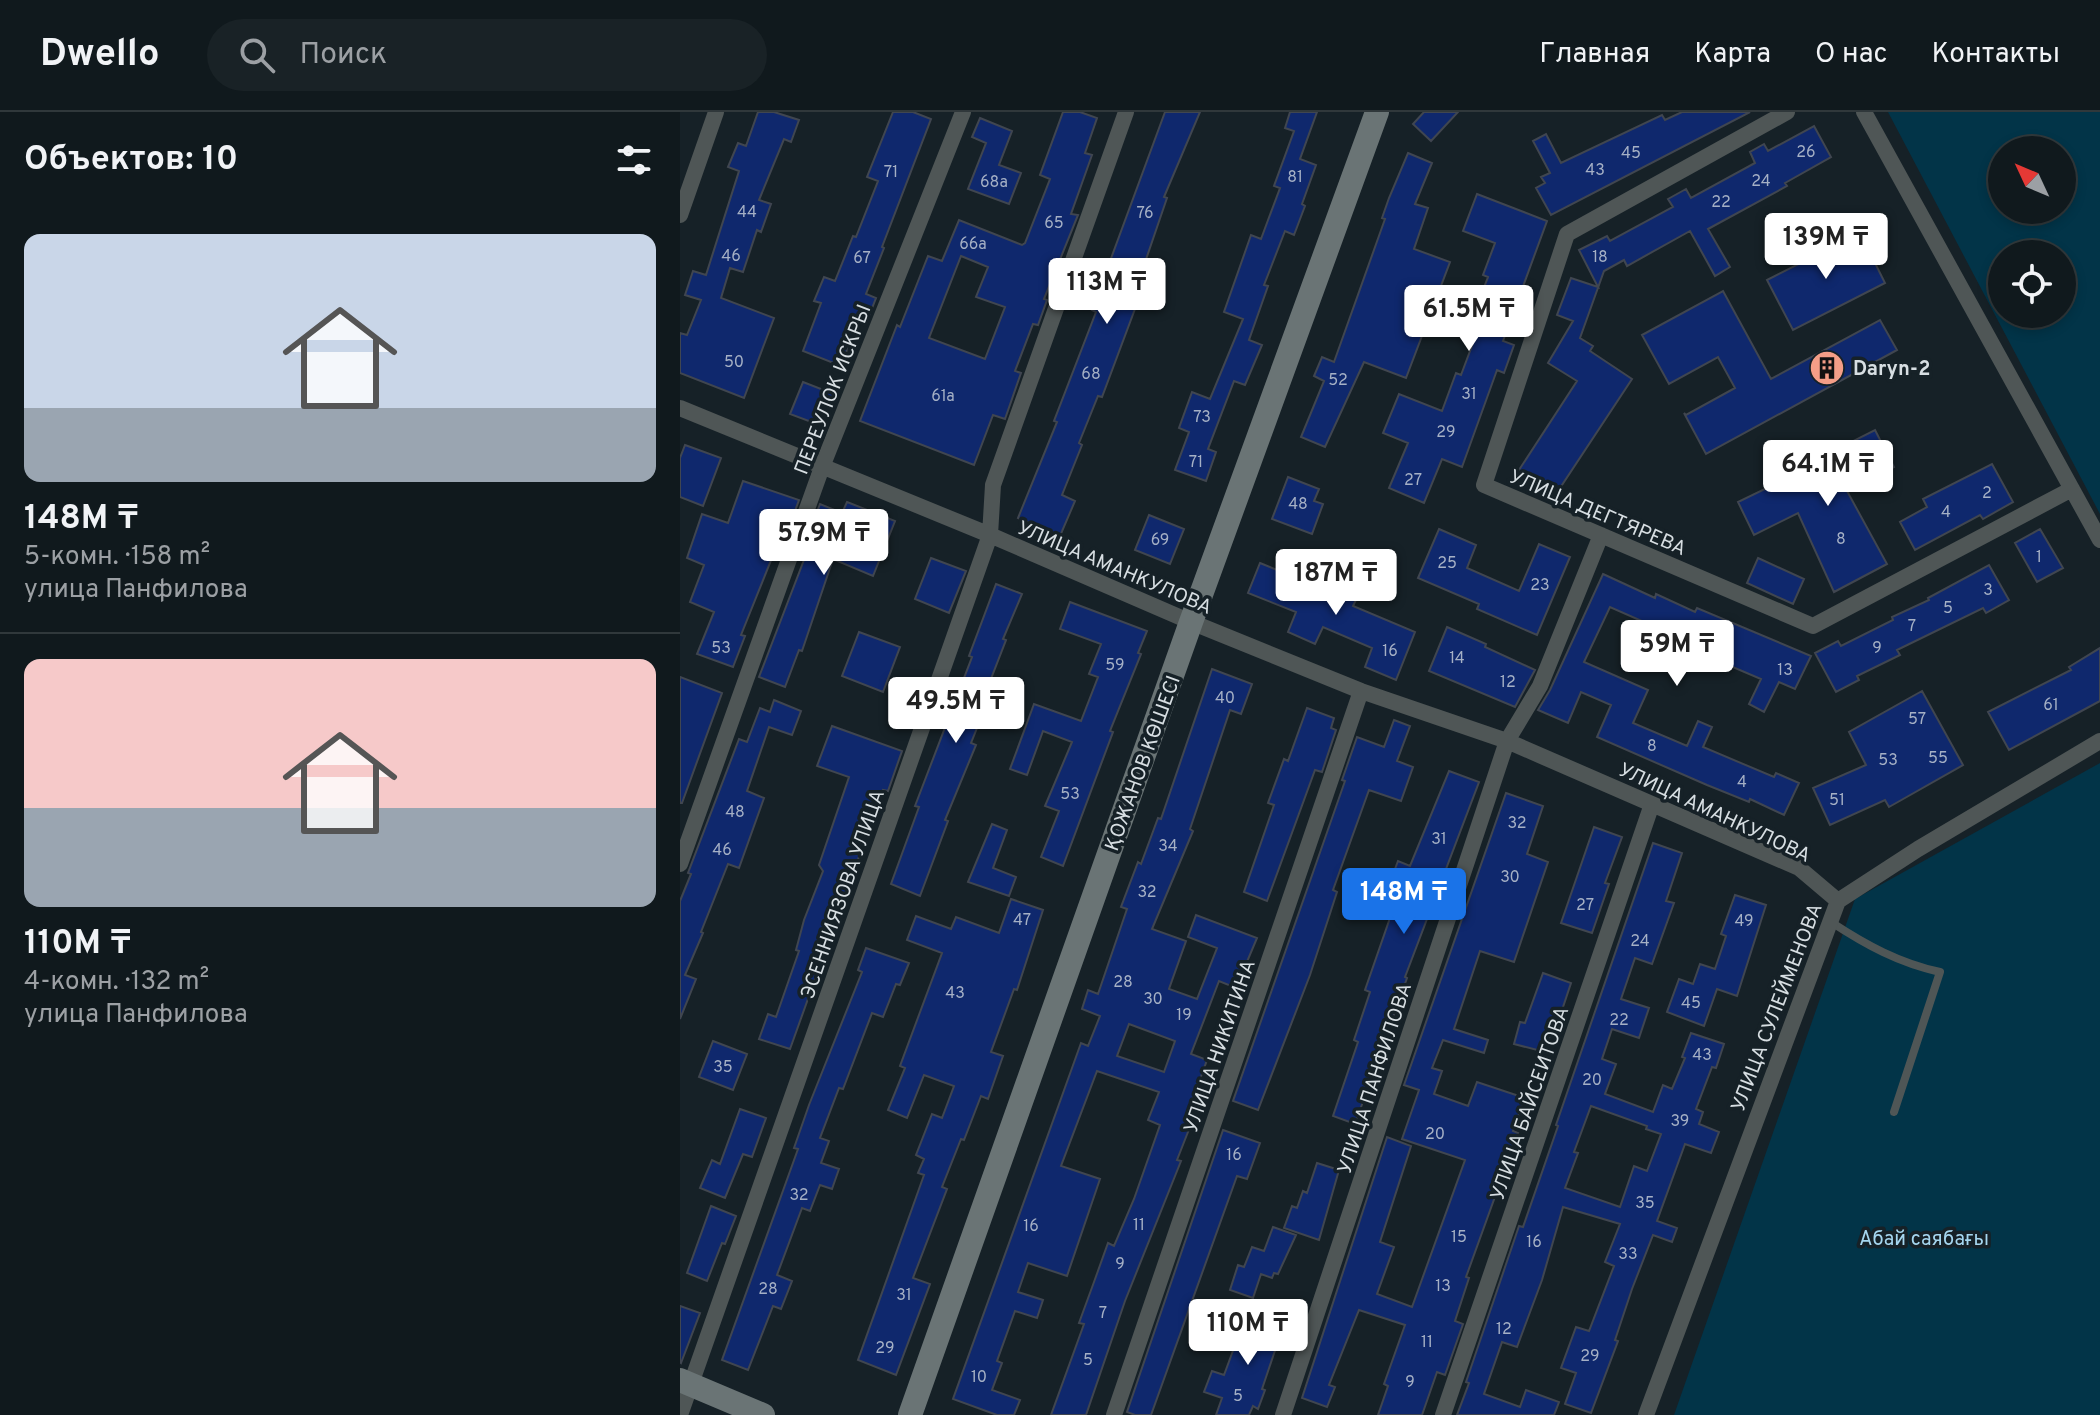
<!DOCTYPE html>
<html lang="ru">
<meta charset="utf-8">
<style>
body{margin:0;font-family:Overpass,sans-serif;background:#192226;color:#f1f3f6;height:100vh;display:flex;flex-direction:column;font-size:30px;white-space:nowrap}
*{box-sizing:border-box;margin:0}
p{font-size:26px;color:#9ca0a4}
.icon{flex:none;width:44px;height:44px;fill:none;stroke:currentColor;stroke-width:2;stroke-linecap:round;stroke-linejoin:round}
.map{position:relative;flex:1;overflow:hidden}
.side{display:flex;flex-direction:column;background:#10191d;width:680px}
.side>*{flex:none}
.needle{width:52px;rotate:314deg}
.fabs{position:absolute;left:1308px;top:24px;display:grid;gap:16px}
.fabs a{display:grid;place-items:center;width:88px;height:88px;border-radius:50%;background:#10191d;box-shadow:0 4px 12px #0003,0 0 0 2px #30383b;font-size:40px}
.price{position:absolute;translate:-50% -68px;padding:0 18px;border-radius:8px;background:#fff;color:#222;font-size:26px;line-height:52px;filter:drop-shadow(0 2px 4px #0008)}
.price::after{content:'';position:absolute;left:50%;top:48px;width:24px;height:18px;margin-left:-12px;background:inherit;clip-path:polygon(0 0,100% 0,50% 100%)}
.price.current{background:#1a73e8;color:#fff}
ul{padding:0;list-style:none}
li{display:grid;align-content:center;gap:16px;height:424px;padding:0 24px}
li+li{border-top:2px solid #30383b}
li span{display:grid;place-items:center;height:248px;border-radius:16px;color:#555}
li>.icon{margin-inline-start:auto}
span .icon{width:144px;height:144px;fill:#fffc;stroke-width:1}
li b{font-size:34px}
h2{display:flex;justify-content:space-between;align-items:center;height:96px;padding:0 24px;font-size:34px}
header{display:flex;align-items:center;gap:48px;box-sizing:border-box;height:112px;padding:0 40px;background:#10191d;border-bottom:2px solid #30383b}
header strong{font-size:38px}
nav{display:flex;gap:44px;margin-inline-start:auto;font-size:28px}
.search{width:560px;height:72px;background:#192226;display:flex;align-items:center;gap:20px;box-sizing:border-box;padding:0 28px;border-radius:44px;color:#9ca0a4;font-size:30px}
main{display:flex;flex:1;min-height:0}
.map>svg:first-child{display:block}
.green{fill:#023448;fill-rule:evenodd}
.building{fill:#0f286d;stroke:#404650;stroke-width:2;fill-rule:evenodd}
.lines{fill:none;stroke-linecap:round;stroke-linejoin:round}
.lane{stroke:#4f5656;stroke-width:8}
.street{stroke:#4f5656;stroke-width:16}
.secondary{stroke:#6a7475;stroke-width:24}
.labels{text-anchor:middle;stroke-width:7;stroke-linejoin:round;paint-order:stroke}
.number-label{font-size:16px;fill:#a5b0c5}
.poi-label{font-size:20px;font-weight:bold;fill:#d7dee2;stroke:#162127;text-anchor:start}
.street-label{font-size:20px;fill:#d7dee2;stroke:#162127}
.park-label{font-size:20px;fill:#a5d6ef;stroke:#162127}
</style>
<header>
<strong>Dwello</strong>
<div class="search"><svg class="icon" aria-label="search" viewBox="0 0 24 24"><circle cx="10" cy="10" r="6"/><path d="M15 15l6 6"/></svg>Поиск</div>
<nav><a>Главная</a><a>Карта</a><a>О нас</a><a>Контакты</a></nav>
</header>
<main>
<section class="side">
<h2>Объектов: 10<svg class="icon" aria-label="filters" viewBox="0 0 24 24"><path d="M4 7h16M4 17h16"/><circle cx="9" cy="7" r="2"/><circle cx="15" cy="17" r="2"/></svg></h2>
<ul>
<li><span style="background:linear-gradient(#c9d6e8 70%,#9aa5b1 0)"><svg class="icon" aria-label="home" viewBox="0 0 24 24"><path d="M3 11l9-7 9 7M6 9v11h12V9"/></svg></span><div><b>148M ₸</b><p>5-комн. · 158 m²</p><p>улица Панфилова</p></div></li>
<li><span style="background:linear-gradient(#f6c9c9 60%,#9aa5b1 0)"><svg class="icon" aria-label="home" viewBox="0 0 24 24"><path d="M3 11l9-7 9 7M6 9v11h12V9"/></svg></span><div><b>110M ₸</b><p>4-комн. · 132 m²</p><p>улица Панфилова</p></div></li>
</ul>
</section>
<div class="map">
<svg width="1420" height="1303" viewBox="0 0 1420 1303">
<rect width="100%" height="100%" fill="#162127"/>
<path class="green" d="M1208 0H1420V402ZM1322 38H1382V98H1322ZM1322 142H1382V202H1322Z
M1420 651V1303H994L1175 787Z"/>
<path class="building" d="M78 0H94L119 8 111 30 104 27 79 88 91 92 81 120 77 118 63 160 50 156 41 186 94 206 64 286 0 261V221L7 223 21 188 5 183 13 159 26 163 59 59 48 55 58 31 66 34Z
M213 0H233L251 7 202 135 204 136 186 182 196 186 187 209 179 206 161 254 123 239 141 191 134 189 144 165 155 169 173 124 176 125 198 69 187 65Z
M383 0H400L417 6 405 41 412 43 391 102 398 103 364 187 367 188 358 213 353 212 335 259 341 261 325 307 313 303 294 353 180 309 217 213 220 215 248 144 262 149 279 108 342 133 345 131 370 67 360 63ZM281 144 308 155 296 185 325 195 305 247 249 226Z
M485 0H520L484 85 487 86 461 162 467 180V191L455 197 422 285 418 284 399 331 402 333 382 383 395 389 380 424 338 406 377 310 374 309 416 200 412 198Z
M610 0H637L620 47 636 53 622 92 625 94 614 123 605 119 584 173 588 174 569 228 582 233 565 273 554 269 528 337 536 340 526 369 495 358 509 320 499 316 512 280 530 287 563 207 544 200 571 123 581 127 600 76 594 74 614 19 605 16Z
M744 0H778L751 29 733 12Z
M1002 0H1070L871 103 856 76 865 71 861 65 870 61 853 29 866 22 881 51 982 3 985 8Z
M300 6 332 19 319 53 341 61 329 92 288 77 306 31 292 25Z
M1134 14 1151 45 1105 71 1107 74 1028 117 1050 155 1035 164 1010 119 947 154 944 148 924 159 900 226 913 234 910 239 952 267 876 382 839 358 897 269 868 251 893 209 877 203 891 166 918 175 899 138 927 124 930 129 993 95 988 87 1006 77 1011 86 1075 51 1070 40 1084 32 1088 39Z
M728 41 752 51 735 92 748 96 734 137 770 150 726 266 684 250 645 335 621 325 644 269 634 264 642 245 654 250 705 107 702 106 709 86Z
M797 82 867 109 823 229 834 233 824 261 817 258 782 355 762 347 744 391 709 376 728 331 703 321 719 282 762 299 776 261 781 263 802 207 793 204 808 165 803 163 815 131 783 119Z
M1180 121 1205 171 1113 218 1087 168Z
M1043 179 1091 267 1200 208 1217 238 1026 342 1004 301 1006 303 1055 276 1038 245 989 272 962 223Z
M123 270 154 282 142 314 110 302Z
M1195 318 1214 355 1167 379 1207 452 1154 480 1118 401 1074 423 1058 390 1132 354 1130 351Z
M5 333 41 346 23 394 0 385V346Z
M1312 352 1333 390 1303 407 1300 403 1235 438 1220 410 1247 395 1243 387Z
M608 365 639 377 634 389 643 392 632 422 592 407Z
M63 369 119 388 108 418 104 416 61 523 65 524 53 555 17 542 34 500 10 490 24 453 7 446 22 402 48 411Z
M167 390 215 409 193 464 153 447 122 539 119 538 105 575 79 565 132 427 128 425 140 392 162 401Z
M469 403 504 417 490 452 455 438Z
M759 417 796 433 787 456 839 479 859 432 890 445 857 523 797 497 799 492 738 466Z
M1360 417 1383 456 1357 470 1335 431Z
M251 446 286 459 269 501 235 487Z
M1078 446 1124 467 1113 492 1067 471Z
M580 451 612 464 609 470 639 483 646 468 657 473 662 462 684 471 673 494 735 520 716 568 685 555 692 536 643 515 635 532 608 520 616 500 568 481Z
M1309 453 1329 488 1306 501 1303 496 1217 538 1220 543 1177 564 1179 568 1156 580 1135 541 1158 529 1161 534 1213 508 1212 505 1249 488 1248 486Z
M923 462 975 486 976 482 1015 500 1017 496 1131 544 1115 577 1099 570 1084 600 1069 592 1081 567 961 516 964 510 930 495 904 550 968 578 953 611 1007 634 1018 609 1032 615 1023 635 1094 665 1096 661 1119 671 1104 703 1070 687 1069 690 1027 673 917 625 931 593 901 580 888 611 858 598 870 578Z
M316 472 342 482 323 527 326 528 309 572 314 574 291 631 296 633 265 708 268 709 240 784 211 772 239 695 235 694 292 545 289 544Z
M390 490 467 519 458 541 461 542 430 619 433 620 383 754 361 745 379 699 365 694 392 630 363 619 347 663 330 657 354 592 401 609 418 565 409 562 421 532 380 517Z
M767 515 806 532 805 535 855 558 835 595 749 559Z
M179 520 220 535 203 580 162 564Z
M1420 536V589L1329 638 1308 600 1391 558 1389 555Z
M532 557 572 572 561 602 550 598 510 717 513 719 472 817 506 829 489 877 517 887 537 836 508 825 516 803 577 826 556 876 539 869 511 942 527 948 510 995 517 997 497 1048 501 1049 445 1189 406 1303H371L404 1212 399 1211 414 1170 428 1131 434 1134 454 1087 480 1013 468 1008 479 980 417 959 381 1054 420 1067 387 1164 348 1151 338 1180 363 1188 357 1206 335 1199 317 1249 322 1251 312 1278 340 1288 334 1303H317L273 1287 401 931 408 934 420 904 402 897 408 878 418 882 447 797 441 795 458 750 461 752 478 706 481 707ZM449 912 495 929 484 960 437 944Z
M0 565 42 581 2 691H0Z
M1242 579 1283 653 1209 695 1205 688 1150 713 1133 676 1186 653 1169 620Z
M94 588 121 599 112 623 89 615 67 679 84 686 59 756 48 752 21 820 23 821 5 863 16 867 0 907V789L11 762 8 761 59 627 67 630 80 596 90 600Z
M627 596 654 606 651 616 656 618 642 660 635 658 587 789 564 780 594 693 588 691 604 647 608 649Z
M714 608 730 614 717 649 733 655 721 689 689 678 653 778 657 780 630 863 578 998 553 989 665 669 662 668 677 625 704 635Z
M152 614 222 639 208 679 203 678 110 937 79 927 88 902 96 905 119 839 116 838 124 808 143 759 139 753 169 665 137 654Z
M769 659 799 670 725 865 727 866 675 1012 653 1004 678 930 674 928 690 880 685 878 720 777 709 773 718 749 730 754Z
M826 681 863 694 847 742 868 750 834 850 800 839 774 917 808 928 804 941 763 928 752 956 762 959 754 982 788 994 797 970 845 986 833 1019 838 1021 786 1165 789 1166 775 1209 783 1212 765 1263 757 1260 742 1303H698L708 1274 704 1272 725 1213 679 1198 649 1273 655 1275 647 1295 622 1286 707 1025 731 1034 700 1130 714 1135 697 1182 732 1195 785 1048 722 1027 739 978 724 973Z
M312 712 327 718 313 756 336 765 329 784 288 770Z
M914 715 942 725 925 771 929 772 912 821 881 811Z
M973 731 1002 741 986 789 994 791 972 852 955 846 941 887 969 896 959 926 932 917 922 947 936 952 925 982 973 1000 983 973 992 977 1005 946 1002 945 1011 921 1044 932 1036 956 1032 955 1016 997 1023 1000 1019 1012 1039 1020 1031 1041 1005 1032 977 1109 997 1116 992 1130 973 1123 952 1177 935 1228 938 1229 911 1301 885 1292 896 1261 881 1256 896 1215 909 1219 934 1154 925 1150 940 1112 883 1095 862 1168 837 1235 822 1230 804 1282 840 1295 846 1278 879 1290 874 1303H777L789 1271 786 1270 839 1114 843 1115 878 1014 876 1013ZM911 994 967 1014 966 1017 981 1022 967 1059 954 1054 940 1095 885 1076 898 1041 894 1040Z
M1055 783 1086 793 1057 884 1037 877 1024 914 987 900 999 867 1013 872 1020 852 1035 857 1046 824 1041 822Z
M331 787 363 798 337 878 334 877 311 940 323 944 308 987 301 984 284 1028 281 1027 262 1075 267 1077 233 1166 250 1172 216 1263 178 1248 244 1063 238 1061 244 1047 236 1043 252 1002 262 1006 274 974 244 963 227 1006 208 998 225 956 220 954 262 841 227 828 236 804 271 817 276 805 319 821Z
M186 836 229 851 220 873 216 872 203 905 192 901 163 977 159 976 140 1026 149 1029 141 1051 159 1057 152 1077 140 1073 130 1099 122 1096 97 1163 112 1169 101 1197 93 1194 68 1258 42 1248 118 1037 114 1036 129 993 182 860 178 858Z
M863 861 891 871 880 904 876 903 865 940 834 932 840 910 845 911Z
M33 929 67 942 53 978 19 965Z
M60 997 86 1006 72 1045 63 1042 45 1086 20 1076 32 1048 40 1052Z
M543 1018 580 1031 567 1067 557 1064 471 1303H455L447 1300Z
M637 1051 659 1058 639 1128 604 1116 612 1094 617 1096 623 1079 627 1081Z
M31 1094 56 1104 45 1132 42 1131 27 1169 7 1161Z
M593 1115 616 1123 598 1162 594 1161 592 1166 581 1162 573 1186 550 1178 558 1153 564 1155 572 1135 584 1139Z
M0 1194 20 1201 1 1251 0 1250Z
M579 1194 607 1203 582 1277 585 1278 578 1297 573 1294 569 1303H536L542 1286 524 1280 532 1259 544 1263 554 1236 564 1239Z"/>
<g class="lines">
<path class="lane" d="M1151 810C1186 833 1219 851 1260 860L1214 1000"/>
<path class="street" d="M1107 0 887 122 804 373 1133 514 1392 377
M1184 0 1420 428
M0 103 36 0
M0 296 310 423 511 510 681 579 827 629 1119 756 1158 789
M0 752 142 355 283 0
M0 1303 310 423 313 373 446 0
M434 1303 681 579
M603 1303 827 629 860 574 921 423
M763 1303 972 692
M966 1303 1158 789 1238 737 1420 629"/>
<path class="secondary" d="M0 1268 83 1303
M230 1303 511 510 697 0"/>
</g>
<defs>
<g id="building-disc" transform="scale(1.8)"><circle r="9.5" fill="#f49e87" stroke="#162127"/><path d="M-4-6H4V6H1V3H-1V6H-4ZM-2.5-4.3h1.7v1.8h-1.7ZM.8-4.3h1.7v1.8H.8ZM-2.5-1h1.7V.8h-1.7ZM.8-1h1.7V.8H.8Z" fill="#111"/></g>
</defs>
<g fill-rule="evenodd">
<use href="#building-disc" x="1147" y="256"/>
</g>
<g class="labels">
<g class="number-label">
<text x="1126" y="45">26</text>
<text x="951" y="46">45</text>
<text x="915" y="63">43</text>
<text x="211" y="65">71</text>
<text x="615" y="70">81</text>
<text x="1081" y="74">24</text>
<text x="314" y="75">68а</text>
<text x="1041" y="95">22</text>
<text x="67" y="105">44</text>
<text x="465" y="106">76</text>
<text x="374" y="116">65</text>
<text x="293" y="137">66а</text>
<text x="51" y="149">46</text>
<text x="920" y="150">18</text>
<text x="182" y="151">67</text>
<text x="54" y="255">50</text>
<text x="411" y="267">68</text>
<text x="658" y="273">52</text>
<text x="789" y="287">31</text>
<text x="263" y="289">61а</text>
<text x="522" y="310">73</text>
<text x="766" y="325">29</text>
<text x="516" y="355">71</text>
<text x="733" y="373">27</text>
<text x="1307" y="386">2</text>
<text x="618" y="397">48</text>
<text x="1266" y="405">4</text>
<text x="1161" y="432">8</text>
<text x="480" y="433">69</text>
<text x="1359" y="450">1</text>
<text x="767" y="456">25</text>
<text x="860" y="478">23</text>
<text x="1308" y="483">3</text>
<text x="1268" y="501">5</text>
<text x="1232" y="519">7</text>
<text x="41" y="541">53</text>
<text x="1197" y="541">9</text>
<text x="710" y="544">16</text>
<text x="777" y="551">14</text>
<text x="435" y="558">59</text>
<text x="1105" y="563">13</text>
<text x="828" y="575">12</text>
<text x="545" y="591">40</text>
<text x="1371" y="598">61</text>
<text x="1237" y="612">57</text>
<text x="972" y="639">8</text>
<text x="1258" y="651">55</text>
<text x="1208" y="653">53</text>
<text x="1062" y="675">4</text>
<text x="390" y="687">53</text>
<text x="1157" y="693">51</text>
<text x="55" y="705">48</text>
<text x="837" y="716">32</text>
<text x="759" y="732">31</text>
<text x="488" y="739">34</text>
<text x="42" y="743">46</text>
<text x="830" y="770">30</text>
<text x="467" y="785">32</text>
<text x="905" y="798">27</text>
<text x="342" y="813">47</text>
<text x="1064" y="814">49</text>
<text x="960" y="834">24</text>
<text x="443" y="875">28</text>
<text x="275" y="886">43</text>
<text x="473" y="892">30</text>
<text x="1011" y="896">45</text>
<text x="504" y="908">19</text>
<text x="939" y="913">22</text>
<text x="1022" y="948">43</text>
<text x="43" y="960">35</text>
<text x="912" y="973">20</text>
<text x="1000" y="1014">39</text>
<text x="755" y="1027">20</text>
<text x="554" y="1048">16</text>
<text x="119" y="1088">32</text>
<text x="965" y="1096">35</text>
<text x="459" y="1118">11</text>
<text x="351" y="1119">16</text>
<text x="779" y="1130">15</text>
<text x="854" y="1135">16</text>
<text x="948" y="1147">33</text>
<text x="440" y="1157">9</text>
<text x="763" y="1179">13</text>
<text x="88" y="1182">28</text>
<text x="224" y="1188">31</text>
<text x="423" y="1206">7</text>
<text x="824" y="1222">12</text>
<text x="747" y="1235">11</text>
<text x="205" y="1241">29</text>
<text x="910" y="1249">29</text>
<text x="408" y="1253">5</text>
<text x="299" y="1270">10</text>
<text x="730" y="1275">9</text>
<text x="558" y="1289">5</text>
</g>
<g class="poi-label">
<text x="1173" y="263">Daryn-2</text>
</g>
<g class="street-label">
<text transform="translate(152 277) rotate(-69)" y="7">ПЕРЕУЛОК ИСКРЫ</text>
<text transform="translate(918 400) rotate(23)" y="7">УЛИЦА ДЕГТЯРЕВА</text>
<text transform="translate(435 455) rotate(23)" y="7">УЛИЦА АМАНКУЛОВА</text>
<text transform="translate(462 651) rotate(-70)" y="7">ҚОЖАНОВ КӨШЕСІ</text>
<text transform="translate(1035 700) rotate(25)" y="7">УЛИЦА АМАНКУЛОВА</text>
<text transform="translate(162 782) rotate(-71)" y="7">ЭСЕННИЯЗОВА УЛИЦА</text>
<text transform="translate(1096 895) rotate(-69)" y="7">УЛИЦА СУЛЕЙМЕНОВА</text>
<text transform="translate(539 934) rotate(-71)" y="7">УЛИЦА НИКИТИНА</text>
<text transform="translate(694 966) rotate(-72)" y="7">УЛИЦА ПАНФИЛОВА</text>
<text transform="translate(849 991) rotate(-71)" y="7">УЛИЦА БАЙСЕИТОВА</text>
</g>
<g class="park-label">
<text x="1244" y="1133">Абай саябағы</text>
</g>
</g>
</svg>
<div class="fabs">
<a><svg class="needle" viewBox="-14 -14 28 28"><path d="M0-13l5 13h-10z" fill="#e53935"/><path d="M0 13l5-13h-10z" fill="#9ca0a4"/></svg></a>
<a><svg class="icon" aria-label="locate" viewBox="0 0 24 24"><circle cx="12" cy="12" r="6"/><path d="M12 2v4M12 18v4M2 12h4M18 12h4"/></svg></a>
</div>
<b class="price" style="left:1146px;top:169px">139M ₸</b>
<b class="price" style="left:427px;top:214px">113M ₸</b>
<b class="price" style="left:789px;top:241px">61.5M ₸</b>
<b class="price" style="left:1148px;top:396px">64.1M ₸</b>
<b class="price" style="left:144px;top:465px">57.9M ₸</b>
<b class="price" style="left:656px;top:505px">187M ₸</b>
<b class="price" style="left:997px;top:576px">59M ₸</b>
<b class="price" style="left:276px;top:633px">49.5M ₸</b>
<b class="price current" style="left:724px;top:824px">148M ₸</b>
<b class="price" style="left:568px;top:1255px">110M ₸</b>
</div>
</main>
